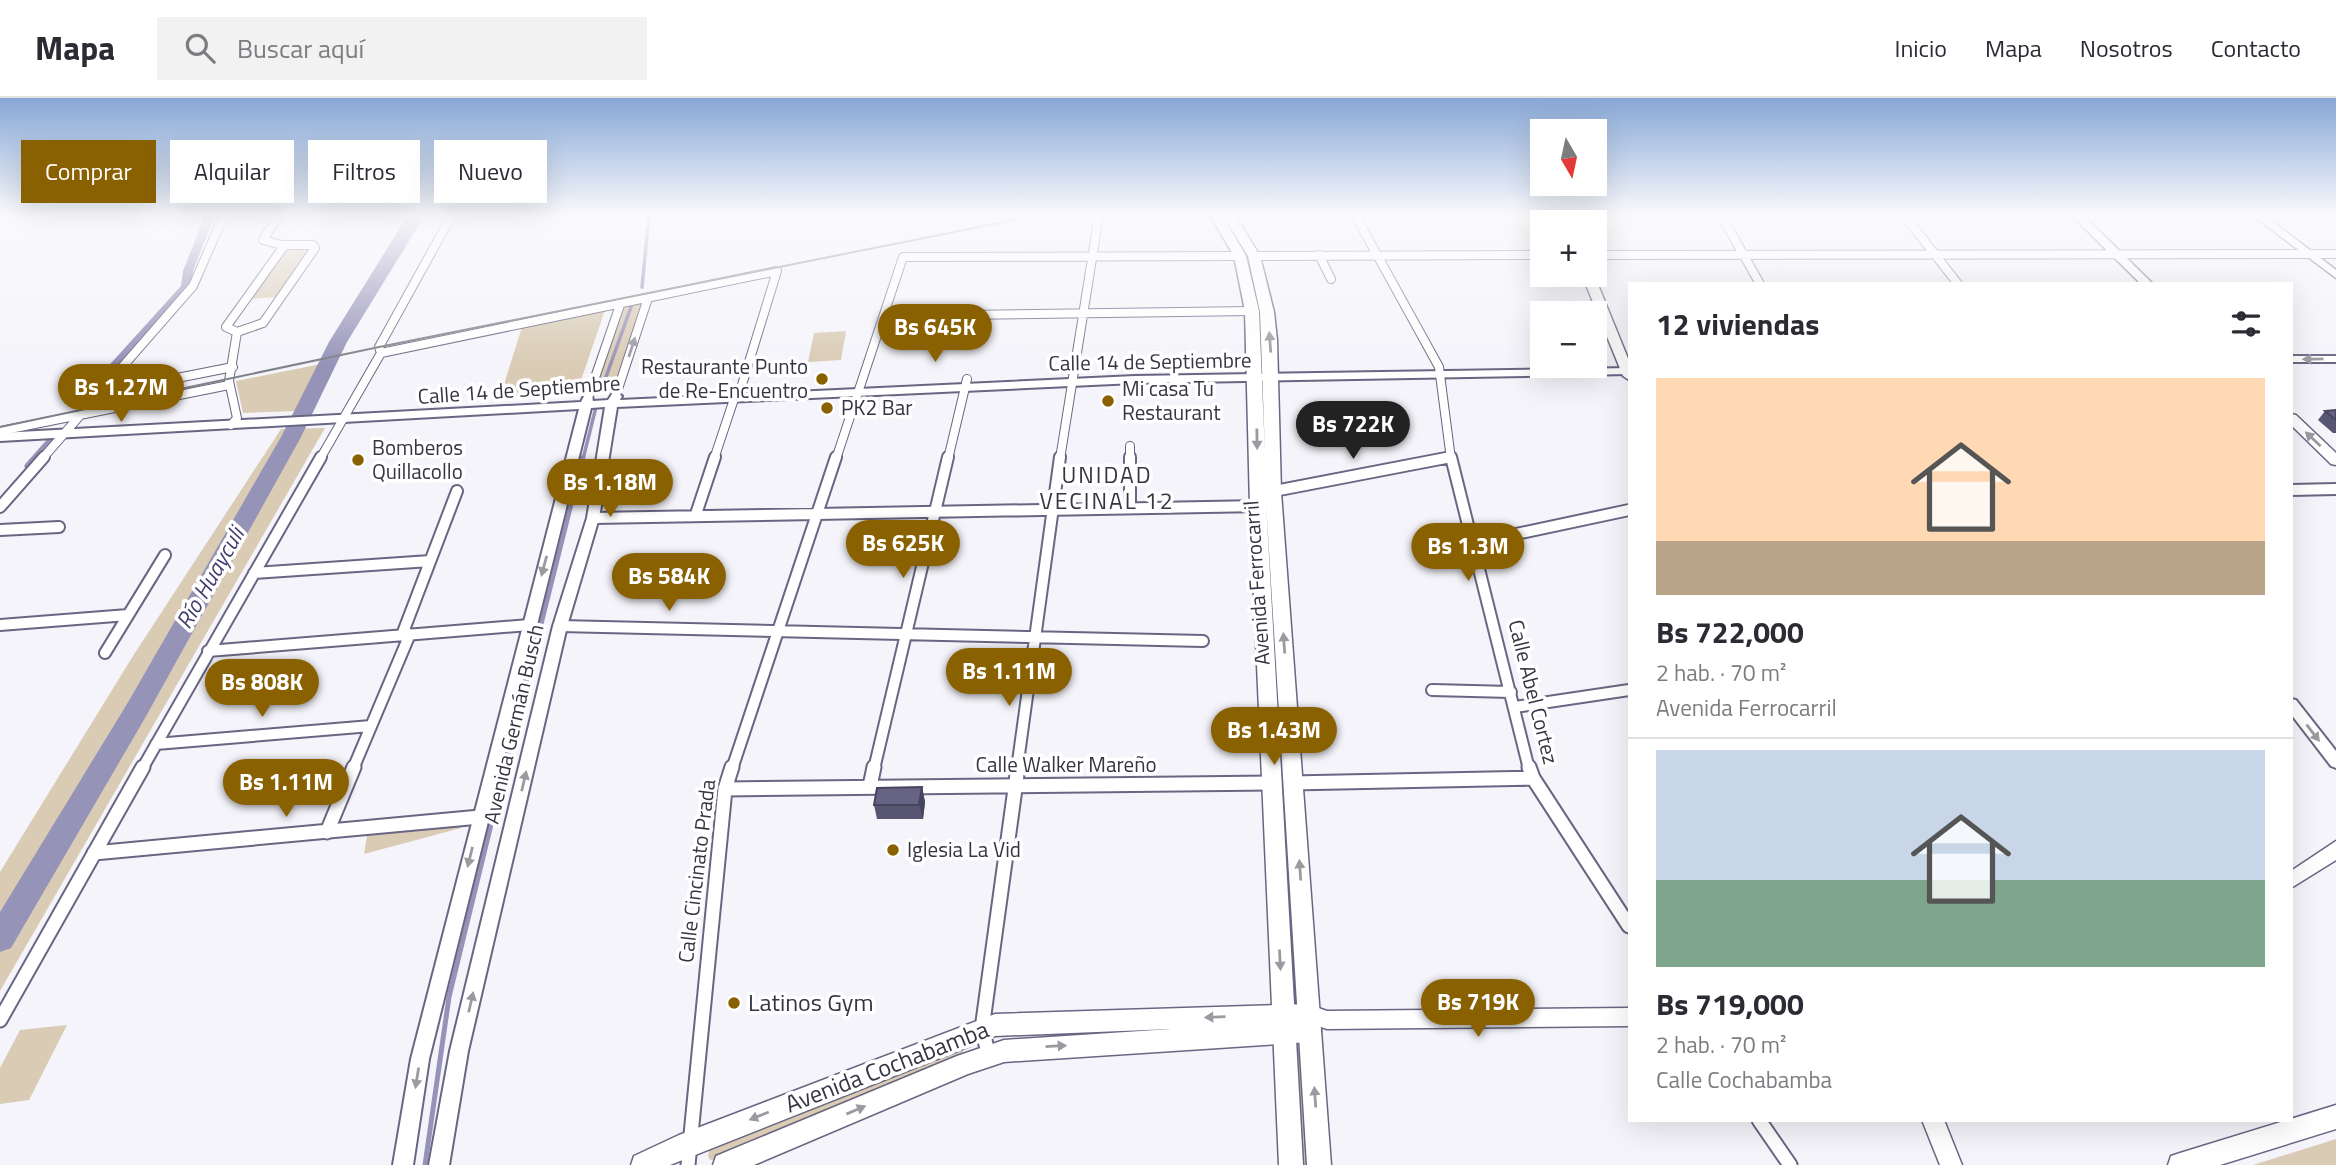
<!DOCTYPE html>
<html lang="es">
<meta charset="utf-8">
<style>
body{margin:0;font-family:"Titillium Web",sans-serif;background:#f2f2f3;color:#2b2b33;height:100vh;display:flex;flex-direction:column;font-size:26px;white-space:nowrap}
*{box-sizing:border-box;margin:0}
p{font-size:23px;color:#7c7c81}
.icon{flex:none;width:38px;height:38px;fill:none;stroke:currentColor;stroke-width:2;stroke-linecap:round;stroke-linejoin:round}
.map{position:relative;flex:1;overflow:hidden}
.panel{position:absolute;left:1628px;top:184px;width:665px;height:840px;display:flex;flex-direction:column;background:#fff;border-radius:0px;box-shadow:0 7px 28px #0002}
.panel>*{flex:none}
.hud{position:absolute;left:21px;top:42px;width:665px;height:63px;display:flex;gap:14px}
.needle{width:46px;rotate:171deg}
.buttons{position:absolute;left:1530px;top:21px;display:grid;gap:14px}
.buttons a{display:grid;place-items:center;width:77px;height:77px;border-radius:0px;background:#fff;box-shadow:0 7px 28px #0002;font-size:35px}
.price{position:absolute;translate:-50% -60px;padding:0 16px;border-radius:24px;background:#8a6100;color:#fff;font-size:23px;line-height:46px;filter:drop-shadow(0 2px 4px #0008)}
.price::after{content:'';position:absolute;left:50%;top:42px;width:21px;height:16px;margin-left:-10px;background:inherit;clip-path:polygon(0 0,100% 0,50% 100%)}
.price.current{background:#222;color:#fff}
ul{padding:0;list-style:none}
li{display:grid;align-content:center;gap:14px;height:371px;padding:0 28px}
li+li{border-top:2px solid #e1e1e2}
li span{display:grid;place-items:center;height:217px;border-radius:0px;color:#555}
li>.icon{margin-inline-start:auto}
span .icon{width:126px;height:126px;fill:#fffc;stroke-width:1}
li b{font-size:30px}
h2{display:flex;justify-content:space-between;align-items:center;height:84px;padding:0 28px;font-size:30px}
.pill{padding:0 24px;border-radius:0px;background:#fff;box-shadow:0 7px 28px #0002;font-size:24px;line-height:63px}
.pill.current{background:#8a6100;color:#fff}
header{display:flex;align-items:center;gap:42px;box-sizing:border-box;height:98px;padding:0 35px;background:#fff;border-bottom:2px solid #e1e1e2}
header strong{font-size:33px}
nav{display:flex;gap:38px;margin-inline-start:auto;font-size:24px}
.search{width:490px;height:63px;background:#f2f2f3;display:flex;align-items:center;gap:18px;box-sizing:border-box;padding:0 24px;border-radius:0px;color:#7c7c81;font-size:26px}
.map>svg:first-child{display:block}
.green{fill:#d9cbb4}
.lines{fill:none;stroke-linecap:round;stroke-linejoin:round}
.stream-far2{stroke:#9693b8;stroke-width:3.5}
.stream-far1{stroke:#9693b8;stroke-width:4.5}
.stream{stroke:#9693b8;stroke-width:5}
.canal{fill:#9693b8;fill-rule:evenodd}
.river{fill:#9693b8;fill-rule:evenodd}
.minor-far2-casing{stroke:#686682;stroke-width:10}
.minor-far1-casing{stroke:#686682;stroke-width:14}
.minor-casing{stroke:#686682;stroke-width:17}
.tertiary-casing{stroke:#686682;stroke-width:4}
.secondary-casing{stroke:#686682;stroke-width:3}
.primary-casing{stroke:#686682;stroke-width:3}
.trunk-casing{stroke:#686682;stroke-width:3}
.minor-far2{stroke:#fff;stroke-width:8}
.minor-far1{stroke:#fff;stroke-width:10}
.minor{stroke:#fff;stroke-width:13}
.tertiary{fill:#fff;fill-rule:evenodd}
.secondary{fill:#fff;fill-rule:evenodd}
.primary{fill:#fff;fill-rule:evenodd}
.trunk{fill:#fff;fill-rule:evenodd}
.tram{stroke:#80808a;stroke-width:2}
.wall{fill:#585572}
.shaded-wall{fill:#47455d}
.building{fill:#666385;stroke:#47455d;stroke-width:2}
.oneway{fill:#9a9aa0}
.poi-dot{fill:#8a6100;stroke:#fff;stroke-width:2.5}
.labels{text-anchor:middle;stroke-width:7;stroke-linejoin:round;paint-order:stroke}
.street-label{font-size:21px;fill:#363542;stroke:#fff}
.poi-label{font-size:21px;fill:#363542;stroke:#fff;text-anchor:start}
.neighbourhood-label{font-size:23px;letter-spacing:2px;fill:#363542;stroke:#fff}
.water-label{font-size:23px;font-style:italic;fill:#463f72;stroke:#fff}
.near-poi-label{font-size:24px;fill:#363542;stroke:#fff;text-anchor:start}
.near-street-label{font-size:24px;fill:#363542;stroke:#fff}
</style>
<header>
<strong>Mapa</strong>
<div class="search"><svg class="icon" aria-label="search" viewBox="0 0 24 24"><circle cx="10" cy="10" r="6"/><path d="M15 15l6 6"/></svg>Buscar aquí</div>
<nav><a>Inicio</a><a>Mapa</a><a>Nosotros</a><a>Contacto</a></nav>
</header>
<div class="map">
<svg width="2336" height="1067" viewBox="0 0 2336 1067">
<rect width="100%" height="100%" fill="#f4f4fa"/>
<path class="green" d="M306 150 308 152 275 199 251 201 286 153Z
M642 205 611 295 594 296 625 208Z
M605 212 578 291 572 294 500 299 522 229Z
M846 233 841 262 808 264 814 235Z
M321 266 297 313 243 315 236 283Z
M325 330 0 893V774L133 558 281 331Z
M1282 700H1287L1298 897H1293Z
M461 724V730L364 756 368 732Z
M67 927 29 1002 0 1006V970L20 932Z
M1296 947H1301L1308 1067H1303Z
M963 950V958L716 1061 710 1062 708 1058 709 1053 714 1049Z
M2336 1041V1067H2253Z"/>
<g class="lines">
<path class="stream-far2" d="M642 189 649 117
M601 293 631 209
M583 361 596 309"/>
<path class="stream-far1" d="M505 671 583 359"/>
<path class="stream" d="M425 1067 449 899 505 669"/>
<path class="canal" d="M205 117H215L193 173 191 189 81 311H73V307L181 188 183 173Z
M55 336 61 340 59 343 34 371H26L24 368 26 365 51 337Z"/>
<path class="river" d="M408 117H425L347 244 301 339 145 620 11 850 0 854V814L127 606 281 339 329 244Z"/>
<g class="minor-far2-casing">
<path id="minor-far2" d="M279 117 263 142 282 147H313L315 150 263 225 237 234 226 229 284 148
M1355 117 1439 269 1451 361
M1721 117 1760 186
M1904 117 1958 186
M1319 157 1331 181
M1594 157 2336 156
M1254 158 1542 157
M884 218 1252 213
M381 255 777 173 741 290 735 298 714 361
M96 296 233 269
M616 297 648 200
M588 300 620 207
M231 327 237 320 229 283 237 234
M0 333 229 287
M1130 348V361
M42 361 193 188 224 117
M320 361 381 255 379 249 452 117
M836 361 903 159 1240 158
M948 361 967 281
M1060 361 1099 117
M1442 361 1451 359"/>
</g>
<g class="minor-far1-casing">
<path id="minor-far1" d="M1130 359V410
M1451 359 1529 671
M2291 392 2336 391
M1269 394 1451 359
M0 409 44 359
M696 416 715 359
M593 420 1261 408
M0 432 59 429
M1474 445 1629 412
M254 475 430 463
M0 527 128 517
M560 528 1203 543
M402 537 457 393
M208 553 529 527
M105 555 165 457
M1432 592 1511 594
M1515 609 1629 592
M156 646 371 628
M142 671 321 359
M353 671 410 536
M732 671 836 359
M874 671 948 359
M1017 671 1060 359"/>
</g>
<g class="minor-casing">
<path id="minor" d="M1529 669 1533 680 1629 828
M1291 685 1533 680
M870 688 874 669
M725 691 1275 685
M327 734 354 669
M94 755 480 719
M0 922 143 669
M989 958 982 931 1018 669
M1759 1022 1790 1067
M688 1067 725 691 732 669"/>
</g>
<g class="tertiary-casing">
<path id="tertiary" d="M2291 258H2336V264H2291Z
M1629 270V276L1135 285 617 309 599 420 567 528 468 953 449 1067H429L450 953 553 528 587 420 605 309 591 310 429 961 413 1067H393L411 961 579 311 0 343V335L581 304 584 298H592L593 303 608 302 612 296 616 295 622 298 620 302 1135 278Z
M2291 601 2296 602 2336 653V670L2331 668 2291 616Z"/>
</g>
<g class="secondary-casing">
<path id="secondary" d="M1559 117H1569L1572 124H1562Z
M2071 117H2083L2153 186H2141Z
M2252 117H2264L2336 172V180Z
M1582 177H1594L1629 263V282L1623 278Z
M2291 316 2296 317 2336 355V367L2331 366 2291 327Z
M2336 743V762L2291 790V773Z
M1310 907 1327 913 1629 910V928L1327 931 1303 923 1300 916 1303 909Z
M1922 1022H1944L1962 1067H1940Z"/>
</g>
<g class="primary-casing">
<path id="primary" d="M1310 906 1318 909 1321 916 1315 924 1321 933 1318 941 1310 944 1004 964 968 976 754 1067H713L716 1058 957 958 1004 942 1171 931 995 938 670 1067H631L634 1058 679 1037 995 916Z
M2336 1007V1031L2220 1067H2168L2171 1058 2180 1055Z"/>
</g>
<g class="trunk-casing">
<path id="trunk" d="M1210 117H1222L1246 158 1259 213 1265 355 1260 214 1248 158 1223 117H1235L1260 158 1274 214 1277 242 1281 394 1331 1067H1307L1266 404 1303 1067H1279L1250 408 1245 213 1234 158Z"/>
</g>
<use href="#minor-far2" class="minor-far2"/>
<use href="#minor-far1" class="minor-far1"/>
<use href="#minor" class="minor"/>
<use href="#tertiary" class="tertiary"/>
<use href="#secondary" class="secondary"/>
<use href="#primary" class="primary"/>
<use href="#trunk" class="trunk"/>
<path class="tram" d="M0 329 379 249 1039 117"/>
</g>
<path class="wall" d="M2336 312V335H2333L2318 322 2325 313Z
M922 689 925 704 923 721H877L874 707Z"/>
<path class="shaded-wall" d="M922 689 925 704 923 721 919 707Z"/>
<path class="building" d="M2336 312V322L2325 313Z
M922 689 919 707H874L877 690Z"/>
<defs><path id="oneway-solid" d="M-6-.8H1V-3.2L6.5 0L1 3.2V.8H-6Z" transform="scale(1.75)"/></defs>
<g class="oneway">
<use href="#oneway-solid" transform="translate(1270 244) rotate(-94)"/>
<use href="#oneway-solid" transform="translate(632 249) rotate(-72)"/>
<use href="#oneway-solid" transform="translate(2313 261) rotate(179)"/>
<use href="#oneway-solid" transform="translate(1257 341) rotate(89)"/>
<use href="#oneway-solid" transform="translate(2313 341) rotate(-137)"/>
<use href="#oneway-solid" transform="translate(544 468) rotate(105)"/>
<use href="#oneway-solid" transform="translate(1284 545) rotate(-94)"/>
<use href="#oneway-solid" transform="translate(2313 635) rotate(52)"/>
<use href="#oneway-solid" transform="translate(524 683) rotate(-77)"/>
<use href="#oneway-solid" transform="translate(470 759) rotate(104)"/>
<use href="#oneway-solid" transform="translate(1300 772) rotate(-94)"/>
<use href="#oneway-solid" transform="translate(1280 862) rotate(87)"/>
<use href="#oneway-solid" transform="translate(471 904) rotate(-77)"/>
<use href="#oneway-solid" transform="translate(1215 919) rotate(178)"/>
<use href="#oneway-solid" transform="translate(1056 948) rotate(-3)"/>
<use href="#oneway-solid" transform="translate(417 980) rotate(99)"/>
<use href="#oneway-solid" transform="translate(1315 999) rotate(-94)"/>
<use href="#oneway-solid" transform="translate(856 1012) rotate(-23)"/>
<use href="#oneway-solid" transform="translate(759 1018) rotate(158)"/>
</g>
<linearGradient id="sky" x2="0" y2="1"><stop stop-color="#87a7d5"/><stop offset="0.44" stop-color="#fafafd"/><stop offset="1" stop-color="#fafafd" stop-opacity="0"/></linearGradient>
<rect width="2336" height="267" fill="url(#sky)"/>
<g class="poi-dot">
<circle cx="822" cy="281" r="7"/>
<circle cx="1108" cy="303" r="7"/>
<circle cx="827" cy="310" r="7"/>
<circle cx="358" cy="362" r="7"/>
<circle cx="893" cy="752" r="7"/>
<circle cx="734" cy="905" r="7"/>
</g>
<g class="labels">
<g class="street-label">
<text transform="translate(1150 264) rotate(-1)" y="7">Calle 14 de Septiembre</text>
<text transform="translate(519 292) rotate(-4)" y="7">Calle 14 de Septiembre</text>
<text transform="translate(1257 485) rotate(-94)" y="7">Avenida Ferrocarril</text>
<text transform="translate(1533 594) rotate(76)" y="7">Calle Abel Cortez</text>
<text transform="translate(514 626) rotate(-77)" y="7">Avenida Germán Busch</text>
<text x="1066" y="674">Calle Walker Mareño</text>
<text transform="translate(697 773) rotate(-83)" y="7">Calle Cincinato Prada</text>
</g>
<g class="poi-label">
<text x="808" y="276" text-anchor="end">Restaurante Punto<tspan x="808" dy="24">de Re-Encuentro</tspan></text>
<text x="1122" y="298">Mi casa Tu<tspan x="1122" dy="24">Restaurant</tspan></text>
<text x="841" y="317">PK2 Bar</text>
<text x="372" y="357">Bomberos<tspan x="372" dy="24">Quillacollo</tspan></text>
<text x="907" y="759">Iglesia La Vid</text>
</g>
<g class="neighbourhood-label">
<text x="1107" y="385">UNIDAD<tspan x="1107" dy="26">VECINAL 12</tspan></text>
</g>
<g class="water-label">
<text transform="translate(210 480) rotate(-60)" y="8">Río Huayculi</text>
</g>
<g class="near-poi-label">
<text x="748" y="913">Latinos Gym</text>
</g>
<g class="near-street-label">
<text transform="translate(887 969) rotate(-21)" y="8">Avenida Cochabamba</text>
</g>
</g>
</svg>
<div class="buttons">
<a><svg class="needle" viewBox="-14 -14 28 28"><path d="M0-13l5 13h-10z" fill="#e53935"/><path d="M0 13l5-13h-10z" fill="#7c7c81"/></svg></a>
<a>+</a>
<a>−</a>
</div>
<b class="price" style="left:935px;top:266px">Bs 645K</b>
<b class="price" style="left:121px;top:326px">Bs 1.27M</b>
<b class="price current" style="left:1353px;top:363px">Bs 722K</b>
<b class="price" style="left:610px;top:421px">Bs 1.18M</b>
<b class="price" style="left:903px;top:482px">Bs 625K</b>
<b class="price" style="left:1468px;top:485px">Bs 1.3M</b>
<b class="price" style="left:669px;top:515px">Bs 584K</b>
<b class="price" style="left:1009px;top:610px">Bs 1.11M</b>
<b class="price" style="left:262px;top:621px">Bs 808K</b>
<b class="price" style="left:1274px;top:669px">Bs 1.43M</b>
<b class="price" style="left:286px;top:721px">Bs 1.11M</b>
<b class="price" style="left:1478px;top:941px">Bs 719K</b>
<div class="hud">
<a class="pill current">Comprar</a>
<a class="pill">Alquilar</a>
<a class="pill">Filtros</a>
<a class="pill">Nuevo</a>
</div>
<section class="panel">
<h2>12 viviendas<svg class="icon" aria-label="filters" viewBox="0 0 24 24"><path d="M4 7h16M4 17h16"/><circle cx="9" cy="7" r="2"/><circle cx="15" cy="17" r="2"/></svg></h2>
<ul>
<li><span style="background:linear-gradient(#ffd9b3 75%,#b9a48a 0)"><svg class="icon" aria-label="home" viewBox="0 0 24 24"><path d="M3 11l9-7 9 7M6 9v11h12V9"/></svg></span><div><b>Bs 722,000</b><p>2 hab. · 70 m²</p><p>Avenida Ferrocarril</p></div></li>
<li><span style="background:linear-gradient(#c9d6e8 60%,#7fa58c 0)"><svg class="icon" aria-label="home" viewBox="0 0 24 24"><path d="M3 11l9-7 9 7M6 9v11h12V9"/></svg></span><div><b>Bs 719,000</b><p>2 hab. · 70 m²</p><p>Calle Cochabamba</p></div></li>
</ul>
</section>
</div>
